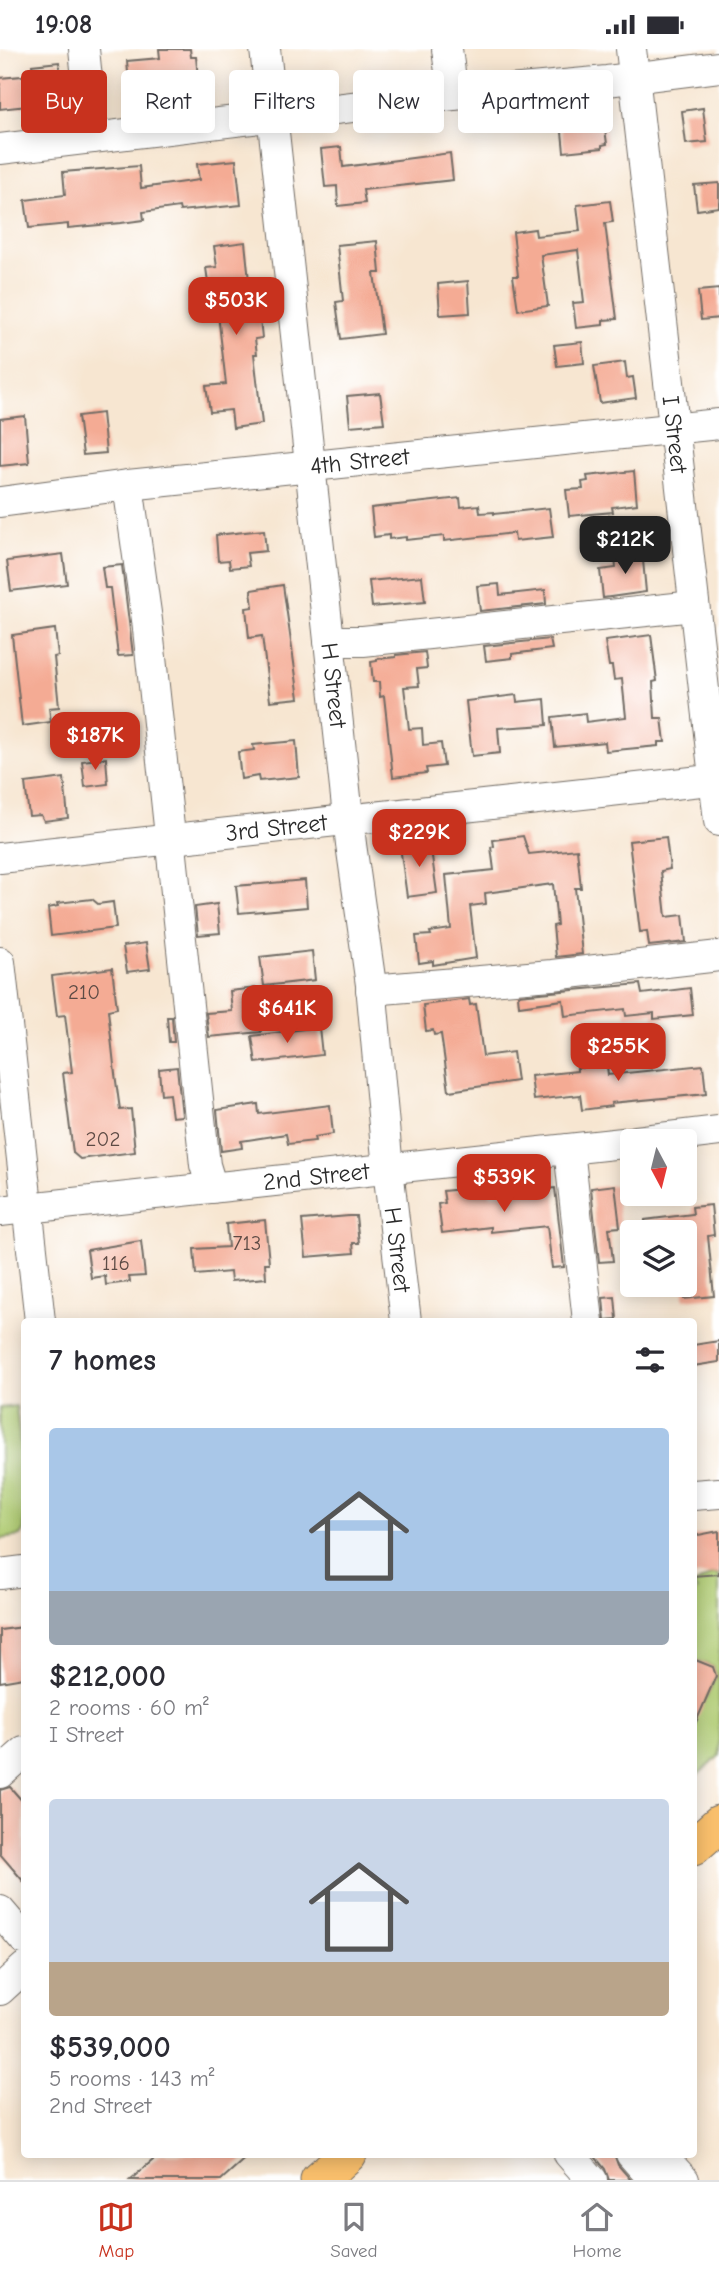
<!DOCTYPE html>
<meta charset="utf-8">
<style>
body{margin:0;font-family:"Comic Neue",sans-serif;background:#f7f7f7;color:#2b2b33;height:100vh;display:flex;flex-direction:column;font-size:26px;white-space:nowrap}
*{box-sizing:border-box;margin:0}
p{font-size:23px;color:#7c7c81}
.icon{flex:none;width:38px;height:38px;fill:none;stroke:currentColor;stroke-width:2;stroke-linecap:round;stroke-linejoin:round}
.map{position:relative;flex:1;overflow:hidden}
.panel{position:absolute;left:21px;top:1269px;width:676px;height:840px;display:flex;flex-direction:column;background:#fff;border-radius:7px;box-shadow:0 4px 18px #0003}
.panel>*{flex:none}
.top-card{position:absolute;left:21px;top:21px;width:677px;height:63px;display:flex;gap:14px}
.needle{width:46px;rotate:173deg}
.tools{position:absolute;left:620px;top:1080px;display:grid;gap:14px}
.tools a{display:grid;place-items:center;width:77px;height:77px;border-radius:7px;background:#fff;box-shadow:0 4px 18px #0003;font-size:35px}
.price{position:absolute;translate:-50% -60px;padding:0 16px;border-radius:14px;background:#c8321e;color:#fff;font-size:23px;line-height:46px;filter:drop-shadow(0 2px 4px #0008)}
.price::after{content:'';position:absolute;left:50%;top:42px;width:21px;height:16px;margin-left:-10px;background:inherit;clip-path:polygon(0 0,100% 0,50% 100%)}
.price.current{background:#222;color:#fff}
ul{padding:0;list-style:none}
li{display:grid;align-content:center;gap:14px;height:371px;padding:0 28px}
li span{display:grid;place-items:center;height:217px;border-radius:7px;color:#555}
li>.icon{margin-inline-start:auto}
span .icon{width:126px;height:126px;fill:#fffc;stroke-width:1}
li b{font-size:30px}
h2{display:flex;justify-content:space-between;align-items:center;height:84px;padding:0 28px;font-size:30px}
.tag{padding:0 24px;border-radius:7px;background:#fff;box-shadow:0 4px 18px #0003;font-size:24px;line-height:63px}
.tag.current{background:#c8321e;color:#fff}
.status{display:flex;justify-content:space-between;align-items:center;height:49px;padding:0 35px;background:#fff;direction:ltr}
.status svg{height:19px;fill:currentColor}
.tabs{display:flex;justify-content:space-around;align-items:center;height:98px;border-top:2px solid #e1e1e2;background:#fff;font-size:19px;color:#7c7c81}
.tabs a{display:grid;justify-items:center;gap:4px}
.tabs .current{color:#c8321e}
.map>svg:first-child{display:block}
.green{fill:#afcb71;stroke:#6d7b4e;stroke-width:2}
.building{fill:#f4ab94}
.lines{fill:none;stroke-linecap:round;stroke-linejoin:round}
.minor-casing{stroke:#726c65;stroke-width:32}
.major-casing{stroke:#726c65;stroke-width:39}
.minor{stroke:#fff;stroke-width:30}
.major{stroke:#f9bf6c;stroke-width:37}
.labels{text-anchor:middle;stroke-width:6;stroke-linejoin:round;paint-order:stroke}
.number-label{font-size:21px;fill:#5d4b45}
.street-label{font-size:24px;fill:#2b2b2b;stroke:#fff}
</style>
<div class="status"><b>19:08</b><svg viewBox="0 0 49 12"><path d="M0 12V9h3v3zM5 12V6h3v6zM10 12V3h3v9zM15 12V0h3v12zM26 1h20v11H26zM47 4h2v5h-2z"/></svg></div>
<div class="map">
<svg width="719" height="2131" viewBox="0 0 719 2131">
<rect width="100%" height="100%" fill="#fff"/>
<filter id="ink" filterUnits="userSpaceOnUse"><feTurbulence type="fractalNoise" baseFrequency=".0143" numOctaves="2"/><feDisplacementMap in="SourceGraphic" scale="14" xChannelSelector="R" yChannelSelector="G"/><feConvolveMatrix kernelMatrix="1 2 1 2 8 2 1 2 1" color-interpolation-filters="sRGB"/></filter>
<filter id="wash" filterUnits="userSpaceOnUse"><feTurbulence type="fractalNoise" baseFrequency=".00686" numOctaves="4" result="noise"/><feDisplacementMap in="SourceGraphic" scale="28" xChannelSelector="R" yChannelSelector="G"/><feGaussianBlur stdDeviation="1.57" result="paint"/><feColorMatrix in="noise" values="0 0 0 0 0 0 0 0 0 0 0 0 0 0 0 0 0 1.4 0 .05"/><feComposite in="paint" operator="in"/></filter>
<g filter="url(#wash)">
<rect width="100%" height="100%" fill="#f7e6d1"/>
<path class="green" d="M16 1357 24 1431V1481L20 1487 0 1490V1359Z
M719 1525V1707L693 1730V1659L705 1652 716 1627 713 1618 693 1610V1546L697 1541 693 1537 711 1526Z"/>
<g id="blocks">
<path class="building" d="M159 0H190L191 8H196L199 39 130 47 127 12 160 9Z
M59 13 64 53 0 60V29L33 26 32 16Z
M703 59 707 93 686 95 682 62Z
M599 69 600 72H604L607 95 602 96V99L564 103 561 73Z
M341 98 343 118 450 104 453 131 363 141 365 154 338 157 337 137 325 138 321 100Z
M236 111 241 156 180 162 179 158 143 163 144 171 121 174 68 179V175L29 179 25 151 65 146 63 123 139 117 141 139 199 131 197 115Z
M719 134V158L697 161 694 136Z
M610 152 613 173 605 174 617 270 603 271V276L576 279 573 254 584 253 578 201 541 206 548 257 518 261 513 227H518L513 183 535 180 536 187 580 182 577 156Z
M377 192 380 224H374L382 285 341 290 336 253 343 252 337 196Z
M245 193 253 271 260 270 262 289 255 290 257 305H254L262 375 233 379 231 361 210 363 206 337 226 335 215 239 209 240 206 219 217 218 214 197Z
M468 232 470 264 440 266 438 235Z
M719 240V269L701 271 698 242Z
M582 293 584 314 557 317 554 296Z
M625 313 627 329 633 328 636 349 600 354 594 317Z
M380 344 384 374 350 377 347 347Z
M102 364 106 404 83 406 78 367Z
M25 367 29 414 0 417V370Z
M634 422 637 455 612 458 613 463 569 467 566 441 583 440 582 433 588 432 587 427Z
M460 449 461 458 479 456 480 464 494 463V465L549 459 553 488 515 492 514 484 444 492V487L406 491V488L389 490V486L374 488 371 459Z
M264 481 266 502 247 504 249 517 230 519 229 511 218 512 216 486Z
M642 501 646 543 603 549 600 521 616 519 615 509H621V503Z
M63 505 67 535 11 542 7 512Z
M122 516 133 606 118 607 110 539H105L102 518Z
M422 527 425 553 372 558 369 532Z
M499 535 500 546 545 541 546 555 480 562 477 537Z
M283 536 299 649 270 652 262 587 249 589 246 559 253 558 251 541Z
M55 580 58 607 54 608 59 658 49 659 51 673 22 677 12 586Z
M651 586 657 632 653 633 655 669H662L665 693H658V697L606 702 605 693 555 698 552 668 585 664 586 673 626 668 622 630 614 631 612 617H609L605 592Z
M550 590 552 600 512 605V609L486 612 484 597Z
M425 603 427 619 417 620 419 637 404 638 409 680 422 679 423 696 441 694 444 717 426 719 427 724 393 728 384 647 380 648 379 633H373L371 613 377 612V610L396 608V606Z
M516 646 517 653 545 650 547 676 498 679 500 704 472 707 466 652Z
M296 692 299 728 259 732 258 727 241 730 238 703 254 701 253 696Z
M106 709 108 735 85 738 82 712Z
M64 729 68 769 44 772 41 766 29 767 25 734Z
M523 787 529 805 577 800 581 839H575L582 905 556 908 553 877 557 876 553 835 485 844 486 855 470 857 476 909 433 916V912L419 914 416 887 431 886 430 883 451 880 446 826 494 821 491 798 494 797 493 791Z
M666 788 670 820 661 822 666 868 683 866 686 893 649 897 647 882 640 883 629 792Z
M430 793 437 844 407 848 400 797Z
M305 831 307 858 239 864 236 837Z
M92 850 98 855 113 853 116 879 51 887 48 859 58 857 57 854Z
M217 855 220 884 198 886 195 858Z
M146 894 150 920 127 923 123 897Z
M312 902 315 931 264 937 260 908Z
M112 919 117 959 108 961 115 1025 120 1061 131 1060 135 1103 80 1110 73 1104 63 1024 72 1023 65 966 57 967 52 927Z
M640 935 642 945 690 939 693 966 654 970V964L626 967 625 960 565 967 563 951 519 957 518 946Z
M256 939 261 983 209 988 206 964 232 962 230 942Z
M469 950 470 956 476 955 483 1007 513 1003 517 1032 449 1042 441 985 434 986 433 981 426 982 423 956Z
M167 968H172L174 993H169Z
M319 978 322 1006 256 1014 252 987Z
M605 1000 608 1026 703 1016 706 1045 611 1054 612 1057 582 1061 580 1046 534 1051 531 1027 577 1022V1019H582L580 1003Z
M177 1018 182 1067 172 1068 169 1045 161 1046 159 1020Z
M258 1055 259 1065 330 1056 333 1085 314 1088 315 1092 288 1095 286 1085 241 1092 242 1099 221 1102 217 1061Z
M615 1136 620 1178 609 1179 613 1212 599 1213 591 1139Z
M473 1139V1141L490 1139V1146L555 1139 564 1218 552 1219 547 1177 491 1183V1178L442 1184 438 1155 445 1154 443 1142Z
M711 1156 714 1186 708 1187 714 1247 684 1250V1183H645V1171L693 1165 692 1158Z
M349 1167H356L359 1194H353L354 1204 306 1208 302 1171Z
M265 1171 269 1214H265L266 1229 231 1232 230 1223 196 1226 194 1200 228 1198 226 1175Z
M141 1192 145 1227 129 1228 130 1233 106 1236 105 1227 91 1229 87 1201Z
M615 1248 617 1270 605 1271 603 1249Z
M719 1292V1313L693 1317V1296Z
M719 1482V1525L693 1527V1487Z
M24 1578V1629L0 1633V1581Z
M693 1610 713 1618 716 1627 693 1680Z
M10 1738 24 1754V1833L0 1805V1741Z
M160 2105H250L221 2131H130Z
M593 2105H614L618 2116 631 2131H609L605 2120Z"/>
</g>
</g>
<g filter="url(#ink)">
<use href="#blocks" fill-opacity="0" stroke="#726c65" stroke-width="2"/>
<g class="lines">
<g class="minor-casing">
<g id="minor">
<path d="M84 0 93 89"/>
<path id="s1" d="M265 0 351 795 371 936 388 1120 406 1272"/>
<path d="M447 0 453 46"/>
<path id="s2" d="M631 0 719 772"/>
<path d="M0 100 453 46 607 32 719 18"/>
<path d="M128 436 147 571 205 1116 212 1139"/>
<path id="s3" d="M0 453 128 436 719 375"/>
<path d="M329 592H363L694 557"/>
<path id="s4" d="M0 809 719 730"/>
<path d="M0 913 40 1272"/>
<path d="M371 941 552 926 719 907"/>
<path d="M636 1092 719 1082"/>
<path d="M569 1100 588 1272"/>
<path id="s5" d="M0 1162 632 1093"/>
<path d="M693 1446 719 1444"/>
<path d="M0 1525 24 1522"/>
<path d="M0 1724 24 1703"/>
<path d="M0 1862 24 1890"/>
<path d="M0 1941 24 1919"/>
<path d="M569 2105 592 2131"/>
<path d="M631 2105 654 2131"/>
<path d="M660 2105 684 2131"/>
</g>
</g>
<g class="major-casing">
<path id="major" d="M693 1798 719 1775
M319 2131 348 2105"/>
</g>
<use href="#minor" class="minor"/>
<use href="#major" class="major"/>
</g>
</g>
<g class="labels">
<g class="number-label">
<text x="84" y="950">210</text>
<text x="103" y="1097">202</text>
<text x="247" y="1201">713</text>
<text x="116" y="1221">116</text>
</g>
<g class="street-label">
<text dy="8" stroke="none"><textPath href="#s2" startOffset="388">I Street</textPath></text>
<text dy="8" stroke="none"><textPath href="#s3" startOffset="362">4th Street</textPath></text>
<text dy="8" stroke="none"><textPath href="#s1" startOffset="640">H Street</textPath></text>
<text dy="8" stroke="none"><textPath href="#s4" startOffset="278">3rd Street</textPath></text>
<text dy="8" stroke="none"><textPath href="#s5" startOffset="318">2nd Street</textPath></text>
<text dy="8" stroke="none"><textPath href="#s1" startOffset="1208">H Street</textPath></text>
</g>
</g>
</svg>
<div class="tools">
<a><svg class="needle" viewBox="-14 -14 28 28"><path d="M0-13l5 13h-10z" fill="#e53935"/><path d="M0 13l5-13h-10z" fill="#7c7c81"/></svg></a>
<a><svg class="icon" aria-label="layers" viewBox="0 0 24 24"><path d="M12 4l9 5-9 5-9-5zM3 14l9 5 9-5"/></svg></a>
</div>
<b class="price" style="left:236px;top:288px">$503K</b>
<b class="price current" style="left:625px;top:527px">$212K</b>
<b class="price" style="left:95px;top:723px">$187K</b>
<b class="price" style="left:419px;top:820px">$229K</b>
<b class="price" style="left:287px;top:996px">$641K</b>
<b class="price" style="left:618px;top:1034px">$255K</b>
<b class="price" style="left:504px;top:1165px">$539K</b>
<div class="top-card">
<a class="tag current">Buy</a>
<a class="tag">Rent</a>
<a class="tag">Filters</a>
<a class="tag">New</a>
<a class="tag">Apartment</a>
</div>
<section class="panel">
<h2>7 homes<svg class="icon" aria-label="filters" viewBox="0 0 24 24"><path d="M4 7h16M4 17h16"/><circle cx="9" cy="7" r="2"/><circle cx="15" cy="17" r="2"/></svg></h2>
<ul>
<li><span style="background:linear-gradient(#a9c7e8 75%,#9aa5b1 0)"><svg class="icon" aria-label="home" viewBox="0 0 24 24"><path d="M3 11l9-7 9 7M6 9v11h12V9"/></svg></span><div><b>$212,000</b><p>2 rooms · 60 m²</p><p>I Street</p></div></li>
<li><span style="background:linear-gradient(#c9d6e8 75%,#b9a48a 0)"><svg class="icon" aria-label="home" viewBox="0 0 24 24"><path d="M3 11l9-7 9 7M6 9v11h12V9"/></svg></span><div><b>$539,000</b><p>5 rooms · 143 m²</p><p>2nd Street</p></div></li>
</ul>
</section>
</div>
<nav class="tabs">
<a class="current"><svg class="icon" aria-label="map" viewBox="0 0 24 24"><path d="M3 6l6-2 6 2 6-2v14l-6 2-6-2-6 2zM9 4v14M15 6v14"/></svg>Map</a>
<a><svg class="icon" aria-label="saved" viewBox="0 0 24 24"><path d="M7 4h10v16l-5-4-5 4z"/></svg>Saved</a>
<a><svg class="icon" aria-label="home" viewBox="0 0 24 24"><path d="M3 11l9-7 9 7M6 9v11h12V9"/></svg>Home</a>
</nav>
